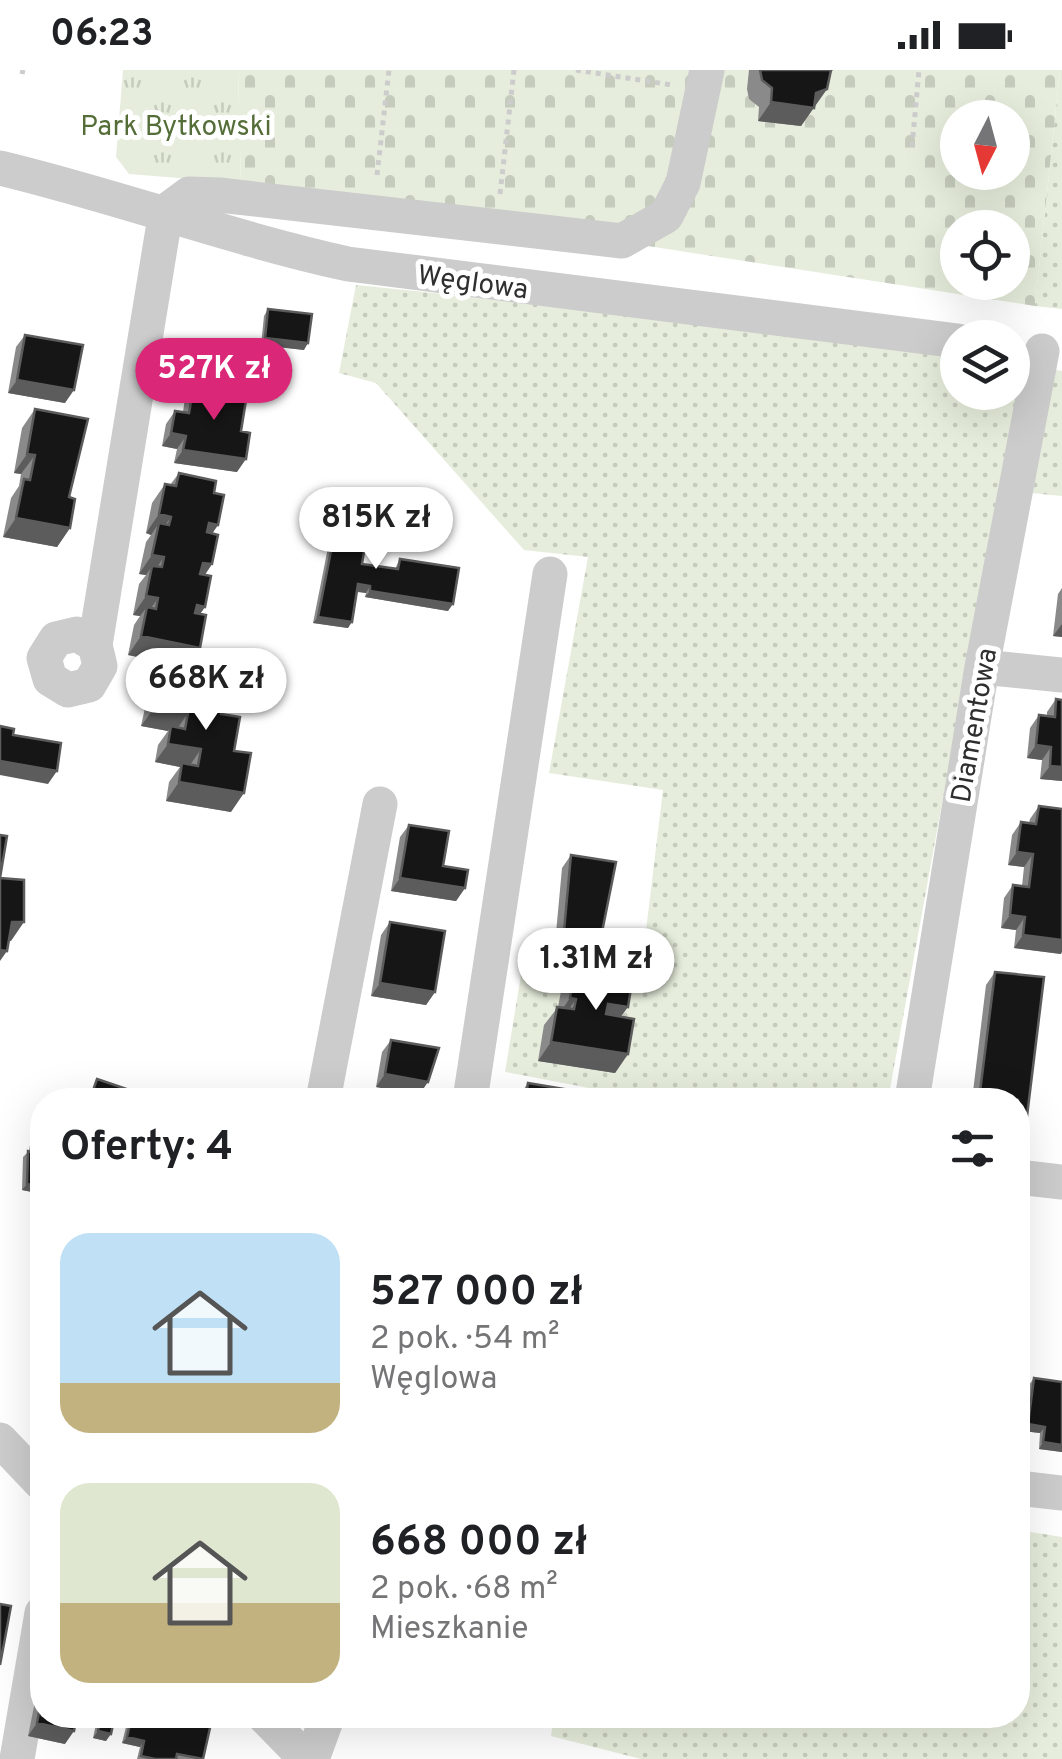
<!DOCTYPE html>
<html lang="pl">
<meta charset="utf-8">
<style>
body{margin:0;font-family:Overpass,sans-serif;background:#f6f6f6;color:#202124;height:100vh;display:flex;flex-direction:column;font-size:38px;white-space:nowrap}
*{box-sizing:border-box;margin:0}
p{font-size:32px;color:#757577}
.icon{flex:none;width:55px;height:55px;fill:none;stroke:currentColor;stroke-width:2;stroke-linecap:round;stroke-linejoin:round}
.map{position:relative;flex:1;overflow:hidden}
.panel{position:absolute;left:30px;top:1018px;width:1000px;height:640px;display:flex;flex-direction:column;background:#fff;border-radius:40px;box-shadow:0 10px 40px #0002}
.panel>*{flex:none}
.needle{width:65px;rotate:186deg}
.buttons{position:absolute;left:940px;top:30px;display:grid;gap:20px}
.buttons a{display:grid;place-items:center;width:90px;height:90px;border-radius:50%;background:#fff;box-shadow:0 10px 40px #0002;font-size:50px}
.price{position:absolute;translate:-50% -85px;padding:0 22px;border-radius:35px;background:#fff;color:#222;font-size:32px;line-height:65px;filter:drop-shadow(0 2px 5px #0008)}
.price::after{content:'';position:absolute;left:50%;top:60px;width:30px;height:22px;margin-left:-15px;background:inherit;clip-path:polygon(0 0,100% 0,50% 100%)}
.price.active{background:#db2777;color:#fff}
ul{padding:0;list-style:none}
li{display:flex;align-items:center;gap:30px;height:250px;padding:0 30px}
li span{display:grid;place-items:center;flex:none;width:280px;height:200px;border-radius:30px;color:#555}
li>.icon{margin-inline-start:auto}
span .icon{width:120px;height:120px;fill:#fffc;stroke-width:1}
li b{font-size:42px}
h2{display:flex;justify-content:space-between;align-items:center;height:120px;padding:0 30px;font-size:42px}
.status{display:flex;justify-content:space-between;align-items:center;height:70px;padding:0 50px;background:#fff;direction:ltr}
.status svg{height:28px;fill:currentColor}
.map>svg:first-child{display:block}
.grass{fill:url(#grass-dots)}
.cemetery{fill:url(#cemetery-stones);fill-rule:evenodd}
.park{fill:url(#park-tufts)}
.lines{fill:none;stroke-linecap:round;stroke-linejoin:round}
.path{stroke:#ccc;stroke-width:5;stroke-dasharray:5 5;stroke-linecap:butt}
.minor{stroke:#ccc;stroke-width:35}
.wall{fill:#8a8a8a}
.shaded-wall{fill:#5c5c5c}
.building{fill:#161616;stroke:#5c5c5c;stroke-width:2.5}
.labels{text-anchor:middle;stroke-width:10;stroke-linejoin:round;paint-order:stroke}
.park-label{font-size:28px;fill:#556e39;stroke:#fff}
.street-label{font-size:28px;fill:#2f2f2f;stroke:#fff}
</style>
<div class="status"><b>06:23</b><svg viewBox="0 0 49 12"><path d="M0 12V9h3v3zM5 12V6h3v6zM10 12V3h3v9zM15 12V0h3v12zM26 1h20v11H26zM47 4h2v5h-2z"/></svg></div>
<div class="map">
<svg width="1062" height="1689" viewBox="0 0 1062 1689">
<defs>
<pattern id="grass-dots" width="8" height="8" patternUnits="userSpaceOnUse" patternTransform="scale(2.5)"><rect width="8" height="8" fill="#e6eddc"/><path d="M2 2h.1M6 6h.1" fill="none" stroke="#c6ccbd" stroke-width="1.8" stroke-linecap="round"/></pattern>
<pattern id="cemetery-stones" width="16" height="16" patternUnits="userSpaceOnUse" patternTransform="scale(2.5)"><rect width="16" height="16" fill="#e6eddc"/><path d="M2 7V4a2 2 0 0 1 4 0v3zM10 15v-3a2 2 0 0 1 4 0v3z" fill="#c6ccbd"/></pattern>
<pattern id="park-tufts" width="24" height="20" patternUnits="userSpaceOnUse" patternTransform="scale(2.5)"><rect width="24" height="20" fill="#e6eddc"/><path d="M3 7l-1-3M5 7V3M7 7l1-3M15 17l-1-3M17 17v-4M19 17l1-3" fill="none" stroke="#c6ccbd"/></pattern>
</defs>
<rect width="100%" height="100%" fill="#fff"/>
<path class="grass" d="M1060 0H1062V239L1035 236Z
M356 215 923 273 957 280 958 322H1012L1013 291 1062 301V426L999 420 888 1030H652L505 1002 523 893 640 910 663 720 549 703 588 487 524 480 376 313 339 303Z
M1018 1460 1062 1467V1689H641L551 1666 554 1645H1018Z"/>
<path class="cemetery" d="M238 0H1060L1035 236 241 113ZM958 48H1012V102H958ZM958 158H1012V212H958Z"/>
<path class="park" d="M123 0H238L241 113 129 104 116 87Z"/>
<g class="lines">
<path class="path" d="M576 0 672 15
M22 4 23 0
M912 77 919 0
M377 105 389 0
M500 124 514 0"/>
<path class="minor" d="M0 98C117 126 230 168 348 194L958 271
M95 575 77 564 56 569 44 588 50 609 68 620 89 615 100 596 95 575 166 141 189 124 219 125 622 171 666 146 683 113 707 0
M982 597 1062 605
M323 1030 380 734
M470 1030 550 504
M912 1030 982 597 1042 281
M1018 1107 1062 1112
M0 1370 42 1414
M1018 1418 1062 1423
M263 1645 306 1689
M17 1689 42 1543
M312 1689 328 1645"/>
</g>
<path class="wall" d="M749 0H833L831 3 827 19 801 56 758 51 759 37 749 29 747 19Z
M268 239 304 280 261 275 264 246Z
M25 265 65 333 8 323 16 277Z
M194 315 241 361 237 402 174 393 177 379 162 376 166 354 175 341 183 342 185 328Z
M35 339 69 427 70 458 57 477 3 467 11 428 19 416 21 404 14 403 22 358Z
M179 403 214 423 218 455 212 463V494L205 505V537L200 544 187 597 128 585 134 555 140 546 133 545 139 514 146 505 139 504 146 472 151 465 146 463 152 433 165 414 170 415Z
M340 435 362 494 395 499 400 489 448 541 365 527 366 523 357 522 348 558 313 553 335 442Z
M1062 518V567L1053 566 1058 524Z
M176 601 221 644 234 681 231 742 166 731 169 712 180 697 155 692 158 675 168 661 141 656 145 638 158 619 163 620Z
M1056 629 1062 630V711L1040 709 1042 690 1027 688 1030 658 1039 645 1047 646V642Z
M1039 736 1061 884 1014 878 1016 860 1001 858 1004 828 1013 815 1022 816 1024 797 1008 795 1012 765 1021 752 1029 753 1030 749Z
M409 755 443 796 465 818 456 831 391 821 400 767Z
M571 785 592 879 555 874 562 798Z
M390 852 435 922 426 935 371 926 381 865Z
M575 897 621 946 628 984 615 1003 538 991 544 955 558 937 562 916Z
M995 902 1027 1046 1018 1059V1030H972L986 915Z
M391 970 419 1025 376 1017 382 982Z
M528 1013 568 1030H518L519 1026Z
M35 1068 42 1070V1124L22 1120 23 1087 29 1081 30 1075Z
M42 1253V1309L30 1306 39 1257Z
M1034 1308 1062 1312V1382L1039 1379 1040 1363 1023 1361 1029 1315Z
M42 1597V1645L65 1674 28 1666Z
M98 1645H115L106 1671 93 1668Z
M129 1645H203V1689H137L140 1677 122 1673Z"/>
<path class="shaded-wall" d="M827 19 801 56 758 51 771 32 816 23Z
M265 268 308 273 304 280 261 275Z
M17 310 74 320 65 333 8 323Z
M171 363 186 366 177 379 162 376Z
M183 380 246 389 237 402 174 393Z
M27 384 35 385 21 404 14 403Z
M159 444 171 447 157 466 159 453 151 465 146 463Z
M16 448 70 458 57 477 3 467Z
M209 453 218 455 205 474Z
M152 485 164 487 151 506 152 496 146 505 139 504Z
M203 493 212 494 199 513Z
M358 514 370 516 366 523 354 521Z
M370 521 453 534 448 541 365 527Z
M146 526 158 528 145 547 147 537 140 546 133 545Z
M197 535 205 537 192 555Z
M318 547 352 552 348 558 313 553Z
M1062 554V567L1053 566Z
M141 566 200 578 187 597 128 585Z
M155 637 188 643 175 662 171 656 168 661 141 656Z
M168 674 201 679 188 698 182 693 180 697 155 692Z
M1036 675 1051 677 1042 690 1027 688Z
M0 691 57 701 48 714 0 705Z
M1050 696 1062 697V711L1040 709Z
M179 712 244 723 231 742 166 731Z
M1017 782 1033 784 1024 797 1008 795Z
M400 808 465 818 456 831 391 821Z
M1010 845 1025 847 1016 860 1001 858Z
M12 852H24L11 871 0 870Z
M564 861 601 867 592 879 555 874Z
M1023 865 1062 870V882L1061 884 1014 878Z
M0 880 7 881 0 891Z
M380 913 435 922 426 935 371 926Z
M570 928 576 929 563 948 557 947Z
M608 934 628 937 614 956 595 952Z
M551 972 628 984 615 1003 538 991Z
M385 1004 428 1012 419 1025 376 1017Z
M1018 1045 1027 1046 1018 1059Z
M27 1114 42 1117V1124L22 1120Z
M39 1293 42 1294V1309L30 1306Z
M1028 1354 1045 1357 1040 1363 1023 1361Z
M1043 1372 1062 1375V1382L1039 1379Z
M37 1653 74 1661 65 1674 28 1666Z
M98 1661 111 1664 106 1671 93 1668Z
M127 1667 144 1671 140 1677 122 1673Z"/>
<path class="building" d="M760 0H831L827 19 816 23 814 38 771 32 772 18 762 10Z
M268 239 312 244 308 273 265 268Z
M25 265 83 275 74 320 17 310Z
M194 315 247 324 241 361 250 363 246 389 183 380 186 366 171 363 175 341 189 343Z
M35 339 88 349 69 427 75 429 70 458 16 448 24 409 30 410 35 385 27 384Z
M179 403 216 411 214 423 224 425 218 455 209 453 207 462 218 465 212 494 203 493 200 504 211 506 205 537 197 535 195 543 206 545 200 578 141 566 147 537 156 539 158 528 146 526 152 496 162 497 164 487 152 485 159 453 169 455 171 447 159 444 165 414 176 416Z
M340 435 371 439 362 494 398 499 400 489 459 498 453 534 370 521V516L358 514 352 552 318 547Z
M176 601 227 610 221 644 240 647 234 681 251 683 244 723 179 712 182 693 198 696 201 679 168 674 171 656 185 659 188 643 155 637 158 619 173 621Z
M1056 629 1062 630V697L1050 696 1051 677 1036 675 1039 645 1055 647Z
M0 656 14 659 13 665 61 673 57 701 0 691Z
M1039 736 1062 739V870L1023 865 1025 847 1010 845 1013 815 1029 817 1031 801 1033 784 1017 782 1021 752 1036 754Z
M409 755 449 761 443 796 468 800 465 818 400 808Z
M0 765 7 766 0 808 24 810V852H12L7 881 0 880Z
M571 785 616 792 601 867 564 861Z
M390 852 445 861 435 922 380 913Z
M575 897 633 906 628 937 608 934 606 944 634 949 628 984 551 972 557 937 574 939 576 929 570 928Z
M995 902 1044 907 1027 1046 1018 1045V1030H979Z
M391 970 439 978 428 1012 385 1004Z
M97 1009 153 1028 152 1030 90 1029Z
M528 1013 570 1020 568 1030H525Z
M35 1068 42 1070V1117L27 1114 28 1081 32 1082Z
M42 1275V1294L39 1293Z
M1034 1308 1062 1312V1375L1043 1372 1045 1357 1028 1354Z
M0 1534 11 1536 0 1595Z
M42 1627V1645H77L74 1661 37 1653Z
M101 1645H115L111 1664 98 1661Z
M132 1645H203V1647L212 1649 203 1689 177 1684 176 1689H155L141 1686 144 1671 127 1667Z"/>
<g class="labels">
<g class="park-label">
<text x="176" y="65">Park Bytkowski</text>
</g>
<g class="street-label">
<text transform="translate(473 211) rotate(8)" y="10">Węglowa</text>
<text transform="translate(973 655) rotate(-80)" y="10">Diamentowa</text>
</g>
</g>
</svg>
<div class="buttons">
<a><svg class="needle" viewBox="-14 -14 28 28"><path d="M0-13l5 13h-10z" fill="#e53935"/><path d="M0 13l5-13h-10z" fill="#757577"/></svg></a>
<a><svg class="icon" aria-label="locate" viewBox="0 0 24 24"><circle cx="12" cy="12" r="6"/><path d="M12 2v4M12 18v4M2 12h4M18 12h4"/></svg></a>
<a><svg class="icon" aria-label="layers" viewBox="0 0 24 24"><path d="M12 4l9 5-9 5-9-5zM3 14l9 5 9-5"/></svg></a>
</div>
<b class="price active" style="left:214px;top:353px">527K zł</b>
<b class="price" style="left:376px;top:502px">815K zł</b>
<b class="price" style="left:206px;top:663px">668K zł</b>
<b class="price" style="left:596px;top:943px">1.31M zł</b>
<section class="panel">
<h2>Oferty: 4<svg class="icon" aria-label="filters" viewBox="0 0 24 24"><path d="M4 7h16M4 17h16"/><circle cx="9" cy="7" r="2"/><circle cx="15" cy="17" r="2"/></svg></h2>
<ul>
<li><span style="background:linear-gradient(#bfe0f5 75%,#c2b280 0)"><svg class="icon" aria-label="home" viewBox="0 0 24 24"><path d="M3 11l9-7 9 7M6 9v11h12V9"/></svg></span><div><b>527 000 zł</b><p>2 pok. · 54 m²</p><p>Węglowa</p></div></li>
<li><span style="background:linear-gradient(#dfe7d0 60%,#c2b280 0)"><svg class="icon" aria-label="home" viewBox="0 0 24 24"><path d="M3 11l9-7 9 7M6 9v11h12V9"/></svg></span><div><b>668 000 zł</b><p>2 pok. · 68 m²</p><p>Mieszkanie</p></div></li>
</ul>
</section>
</div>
